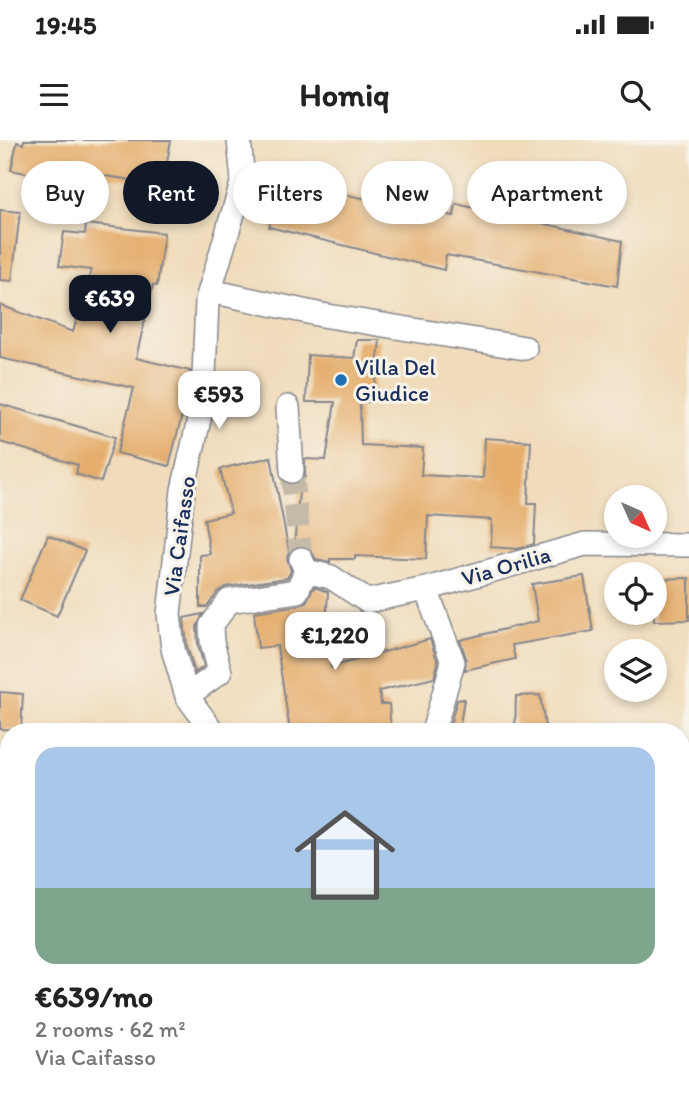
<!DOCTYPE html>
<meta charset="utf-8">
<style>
body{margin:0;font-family:Itim,sans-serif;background:#f2f2f2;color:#222;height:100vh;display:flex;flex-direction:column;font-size:26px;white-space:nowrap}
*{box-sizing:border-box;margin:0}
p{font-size:23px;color:#767676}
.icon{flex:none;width:38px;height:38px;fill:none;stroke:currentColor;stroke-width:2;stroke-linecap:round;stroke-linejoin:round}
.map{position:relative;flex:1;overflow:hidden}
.side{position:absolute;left:0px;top:583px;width:690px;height:387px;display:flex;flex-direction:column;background:#fff;border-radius:28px 28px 0 0;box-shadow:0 4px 10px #0003}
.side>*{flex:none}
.guide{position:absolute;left:21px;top:21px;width:648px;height:63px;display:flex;gap:14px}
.needle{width:46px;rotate:135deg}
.tools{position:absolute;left:604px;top:345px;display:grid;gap:14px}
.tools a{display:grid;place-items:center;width:63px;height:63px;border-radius:50%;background:#fff;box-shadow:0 4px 10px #0003;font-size:35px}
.price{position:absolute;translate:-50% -60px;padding:0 16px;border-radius:14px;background:#fff;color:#222;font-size:23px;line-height:46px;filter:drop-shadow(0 2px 4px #0008)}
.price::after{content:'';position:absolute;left:50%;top:42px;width:21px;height:16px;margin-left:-10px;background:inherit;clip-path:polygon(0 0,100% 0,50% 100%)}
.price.on{background:#111827;color:#fff}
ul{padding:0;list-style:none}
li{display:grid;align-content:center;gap:14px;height:371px;padding:0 35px}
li+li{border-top:2px solid #e0e0e0}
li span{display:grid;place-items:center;height:217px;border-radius:21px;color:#555}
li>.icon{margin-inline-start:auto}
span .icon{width:126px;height:126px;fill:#fffc;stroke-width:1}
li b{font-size:30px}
.pill{padding:0 24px;border-radius:32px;background:#fff;box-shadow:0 4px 10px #0003;font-size:24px;line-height:63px}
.pill.on{background:#111827;color:#fff}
.status{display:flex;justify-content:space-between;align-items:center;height:49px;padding:0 35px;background:#fff;direction:ltr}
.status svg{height:19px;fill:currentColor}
header{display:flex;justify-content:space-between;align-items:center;height:91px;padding:0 35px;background:#fff;font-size:32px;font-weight:700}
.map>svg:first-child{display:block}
.building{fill:#e5ae6d}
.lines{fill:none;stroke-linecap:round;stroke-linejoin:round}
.street-tunnel{stroke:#c5b9a8;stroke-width:23;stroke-dasharray:23 11;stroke-linecap:butt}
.street-casing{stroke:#86868c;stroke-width:26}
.secondary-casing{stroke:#86868c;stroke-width:35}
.street{stroke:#fff;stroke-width:23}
.secondary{stroke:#fce5d0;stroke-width:32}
.poi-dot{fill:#1f6fb2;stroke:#f7f3e8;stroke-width:2.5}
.labels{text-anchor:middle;stroke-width:6;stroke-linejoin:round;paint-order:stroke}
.poi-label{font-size:23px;fill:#1b2f5e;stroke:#f7f3e8;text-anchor:start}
.street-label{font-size:23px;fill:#1b2f5e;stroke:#f7f3e8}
</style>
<div class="status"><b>19:45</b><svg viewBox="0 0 49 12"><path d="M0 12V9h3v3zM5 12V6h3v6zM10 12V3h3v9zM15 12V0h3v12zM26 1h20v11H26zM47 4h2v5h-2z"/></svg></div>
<header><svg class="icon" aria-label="menu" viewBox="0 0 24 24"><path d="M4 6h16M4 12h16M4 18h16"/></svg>Homiq<svg class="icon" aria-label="search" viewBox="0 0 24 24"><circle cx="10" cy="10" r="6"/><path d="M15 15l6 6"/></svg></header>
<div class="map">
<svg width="689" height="968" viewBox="0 0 689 968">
<rect width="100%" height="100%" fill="#f7f3e8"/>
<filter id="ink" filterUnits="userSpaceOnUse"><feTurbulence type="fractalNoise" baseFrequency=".0143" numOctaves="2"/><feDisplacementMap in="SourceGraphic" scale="14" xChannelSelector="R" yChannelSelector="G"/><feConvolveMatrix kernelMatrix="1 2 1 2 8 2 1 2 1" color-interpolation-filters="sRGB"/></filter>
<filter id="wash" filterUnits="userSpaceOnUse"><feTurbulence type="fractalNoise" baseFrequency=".00686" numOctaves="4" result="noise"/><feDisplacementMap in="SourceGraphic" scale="28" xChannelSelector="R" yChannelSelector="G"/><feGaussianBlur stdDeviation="1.57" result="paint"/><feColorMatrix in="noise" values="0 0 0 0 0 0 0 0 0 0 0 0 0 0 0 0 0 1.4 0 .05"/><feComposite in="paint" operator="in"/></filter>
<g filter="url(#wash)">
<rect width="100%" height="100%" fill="#f0dcbb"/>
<g id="blocks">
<path class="building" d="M24 0H171L163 45 80 32 77 44 11 30 17 2 23 4Z
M281 42 454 76 456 64 622 101 617 146 446 115 444 130 269 87Z
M0 70 20 72 12 141 0 140Z
M86 84 164 93 157 146 153 145 136 218 190 231V244L169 326 117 313 134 248 0 218V165L73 192 91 130 59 126 64 92 85 94Z
M357 200H380L373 262H360L361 305 423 308 421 335 483 338 485 298 531 301 528 363H536L534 404 518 409 491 407 492 380 428 376 426 419 355 416V419H330V422L316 419 309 408 302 405 294 407 300 342 305 337V319L326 320 335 262H306L308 215 354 218Z
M0 264 115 297 101 342 76 334 78 325 0 302Z
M271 317 289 412 287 418 291 431 287 438 226 447 218 452 207 467H200V415L210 414 204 379 231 373 220 329Z
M48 395 85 411 57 476 20 460Z
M584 436 593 491 512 505 515 519 465 530 466 518 460 500 538 481 532 444Z
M689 438V480L654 481V439Z
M314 447 328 452 326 487 331 527 430 499 438 523 434 538 379 551 381 564H389L391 592H290L277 506 258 508 254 472 300 465 306 462Z
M203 474 197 487 198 505 204 526 195 533 187 506 184 478Z
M0 552 23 554 21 590 0 589Z
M540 555 546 592H515L516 556Z
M464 559 459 592H448L457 560Z"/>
</g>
</g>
<g filter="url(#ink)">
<use href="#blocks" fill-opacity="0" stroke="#86868c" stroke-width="2"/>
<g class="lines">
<path class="street-tunnel" d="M292 331 301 419"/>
<g class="street-casing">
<path id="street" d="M210 151 322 175 525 208
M288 267 292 331
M301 419 306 431 331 437 367 461 426 449 585 404 689 405
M426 449 453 522 433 592
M187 556 220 532 212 502 211 486 229 461 297 451 306 431
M213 592 187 556 173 509 169 474 183 350 203 262 207 160 243 40 239 0"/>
</g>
<g class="secondary-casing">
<path id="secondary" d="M681 689 689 687
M681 877 689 872
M434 961 435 968
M543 968 553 961"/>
</g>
<use href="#street" class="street"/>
<use href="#secondary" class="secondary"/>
</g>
</g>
<circle class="poi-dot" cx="341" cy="240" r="7"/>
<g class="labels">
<g class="poi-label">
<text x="355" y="235">Villa Del<tspan x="355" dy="26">Giudice</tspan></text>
</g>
<g class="street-label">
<text transform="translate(179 396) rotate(-82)" y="8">Via Caifasso</text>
<text transform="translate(506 426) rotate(-16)" y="8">Via Orilia</text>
</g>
</g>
</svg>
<div class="tools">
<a><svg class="needle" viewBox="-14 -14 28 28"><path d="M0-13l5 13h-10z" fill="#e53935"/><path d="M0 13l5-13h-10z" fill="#767676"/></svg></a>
<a><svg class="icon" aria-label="locate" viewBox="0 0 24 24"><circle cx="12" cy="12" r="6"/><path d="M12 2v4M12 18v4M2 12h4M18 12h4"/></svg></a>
<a><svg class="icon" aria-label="layers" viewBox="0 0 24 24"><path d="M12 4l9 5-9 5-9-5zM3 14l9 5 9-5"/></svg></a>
</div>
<b class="price on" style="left:110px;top:195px">€639</b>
<b class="price" style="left:219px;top:291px">€593</b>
<b class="price" style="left:335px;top:532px">€1,220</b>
<div class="guide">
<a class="pill">Buy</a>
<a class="pill on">Rent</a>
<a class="pill">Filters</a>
<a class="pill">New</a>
<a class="pill">Apartment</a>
</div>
<section class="side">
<ul>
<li><span style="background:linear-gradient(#a9c7e8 65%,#7fa58c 0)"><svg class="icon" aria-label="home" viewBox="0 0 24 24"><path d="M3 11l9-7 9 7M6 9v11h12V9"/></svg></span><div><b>€639/mo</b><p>2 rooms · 62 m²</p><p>Via Caifasso</p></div></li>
</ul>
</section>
</div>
